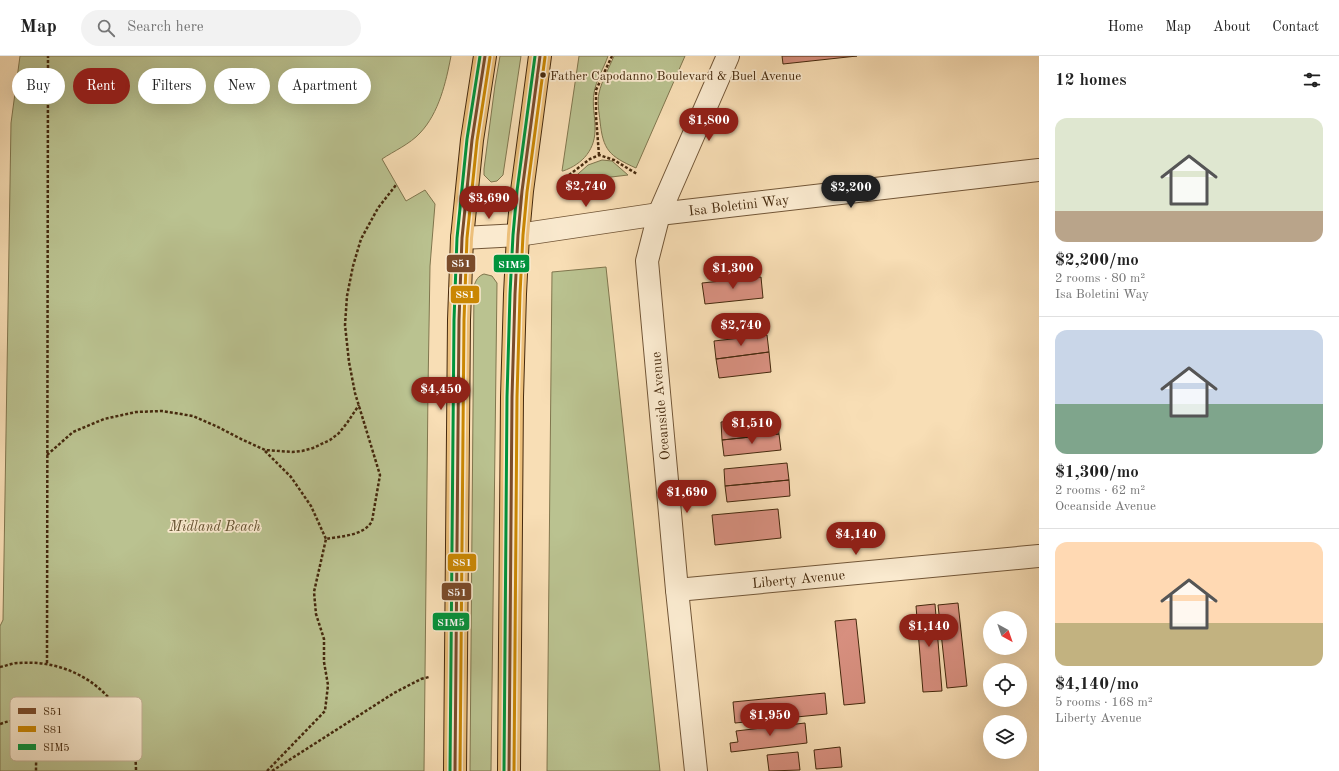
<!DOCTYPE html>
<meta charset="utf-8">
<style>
body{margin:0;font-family:"Old Standard TT",serif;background:#f2f2f2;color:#222;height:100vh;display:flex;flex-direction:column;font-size:15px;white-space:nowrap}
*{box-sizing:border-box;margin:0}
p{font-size:13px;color:#767676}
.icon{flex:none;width:22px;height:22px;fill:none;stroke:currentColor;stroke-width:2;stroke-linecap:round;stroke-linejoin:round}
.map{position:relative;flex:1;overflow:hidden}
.sheet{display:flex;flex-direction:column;background:#fff;width:300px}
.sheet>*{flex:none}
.hud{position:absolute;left:12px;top:12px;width:380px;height:36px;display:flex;gap:8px}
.needle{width:26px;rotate:140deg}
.buttons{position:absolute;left:983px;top:555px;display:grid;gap:8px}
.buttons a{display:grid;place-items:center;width:44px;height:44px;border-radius:50%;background:#fff;box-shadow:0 4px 16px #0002;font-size:20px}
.price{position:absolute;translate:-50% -34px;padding:0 9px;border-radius:14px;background:#8f2418;color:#fff;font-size:13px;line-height:26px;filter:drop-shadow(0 1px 2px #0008)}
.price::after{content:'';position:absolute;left:50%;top:24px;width:12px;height:9px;margin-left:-6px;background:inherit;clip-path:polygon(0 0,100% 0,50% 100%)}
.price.on{background:#222;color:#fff}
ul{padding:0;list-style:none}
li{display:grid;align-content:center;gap:8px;height:212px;padding:0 16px}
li+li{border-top:1px solid #e0e0e0}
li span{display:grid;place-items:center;height:124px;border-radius:12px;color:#555}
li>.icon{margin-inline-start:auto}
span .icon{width:72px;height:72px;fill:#fffc;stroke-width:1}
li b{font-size:17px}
h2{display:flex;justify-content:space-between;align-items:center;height:48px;padding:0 16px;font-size:17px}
.pill{padding:0 14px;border-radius:18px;background:#fff;box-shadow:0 4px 16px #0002;font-size:14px;line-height:36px}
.pill.on{background:#8f2418;color:#fff}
header{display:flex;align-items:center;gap:24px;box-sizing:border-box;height:56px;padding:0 20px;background:#fff;border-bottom:1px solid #e0e0e0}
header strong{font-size:19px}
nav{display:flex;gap:22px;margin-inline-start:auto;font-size:14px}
.search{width:280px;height:36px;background:#f2f2f2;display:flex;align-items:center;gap:10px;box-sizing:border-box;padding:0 14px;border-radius:22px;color:#767676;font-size:15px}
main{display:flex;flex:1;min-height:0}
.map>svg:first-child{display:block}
.green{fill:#bac290;stroke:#80764e}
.building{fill:#d89080;stroke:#45290d}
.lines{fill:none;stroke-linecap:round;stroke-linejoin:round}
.minor-casing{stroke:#725637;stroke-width:24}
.major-casing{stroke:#45290d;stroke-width:24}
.path{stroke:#45290d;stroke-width:2.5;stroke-dasharray:3 2;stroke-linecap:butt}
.minor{stroke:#faeacf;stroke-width:22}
.major{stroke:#ecbf7a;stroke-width:22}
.bus-1-casing{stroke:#faeacf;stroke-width:6}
.bus-2-casing{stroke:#faeacf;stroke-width:6}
.bus-3-casing{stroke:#faeacf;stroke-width:6}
.bus-1{stroke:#7a4b2a;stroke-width:3}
.bus-2{stroke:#ca8703;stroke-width:3}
.bus-3{stroke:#00933c;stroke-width:3}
.bus-dot{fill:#45290d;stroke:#faeacf;stroke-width:1.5}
.labels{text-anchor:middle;stroke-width:3.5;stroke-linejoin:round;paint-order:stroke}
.bus-label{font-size:13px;fill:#45290d;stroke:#faeacf;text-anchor:start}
.street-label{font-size:14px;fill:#45290d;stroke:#faeacf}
.park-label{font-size:14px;font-style:italic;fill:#624f2e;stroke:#faeacf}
.key{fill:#faeacf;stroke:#c4b095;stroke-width:1}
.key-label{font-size:11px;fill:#45290d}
.line-badge{stroke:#faeacf;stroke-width:1.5}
.badge-label{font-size:11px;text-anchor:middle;font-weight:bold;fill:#fff}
</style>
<header>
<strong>Map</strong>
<div class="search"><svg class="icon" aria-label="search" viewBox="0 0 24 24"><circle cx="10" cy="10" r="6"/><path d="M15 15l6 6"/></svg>Search here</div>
<nav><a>Home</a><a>Map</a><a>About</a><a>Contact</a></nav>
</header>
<main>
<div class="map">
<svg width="1039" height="715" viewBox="0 0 1039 715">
<rect width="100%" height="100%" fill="#f8deb5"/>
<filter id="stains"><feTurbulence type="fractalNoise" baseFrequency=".005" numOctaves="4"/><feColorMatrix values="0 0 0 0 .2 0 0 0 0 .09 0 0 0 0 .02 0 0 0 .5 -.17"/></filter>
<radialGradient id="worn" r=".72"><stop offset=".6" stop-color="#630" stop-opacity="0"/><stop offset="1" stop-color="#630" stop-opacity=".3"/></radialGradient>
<path class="green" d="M20 0H451C446 26 439 57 420 77 410 88 394 95 382 103L406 145 425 134 435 148 430 210 428 333 424 715H0V570L3 564 11 67Z
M500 0H521L503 119 497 125 491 126 484 119V113L495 29Z
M579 0H608C604 12 596 24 594 37 592 49 595 60 595 71 596 93 583 108 563 115H562Z
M614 0H685L636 112C609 100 603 94 600 65 599 56 597 46 599 37 602 24 609 12 614 0Z
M602 104 612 105 628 119 569 126 588 109Z
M606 211 660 715H547L552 216Z
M484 218 492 220 497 227 491 715H470L474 230C476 224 478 220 484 218Z"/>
<path class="building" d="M782 0H857L783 8Z
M761 221 763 242 705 248 702 227Z
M767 279 769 296 716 303 714 285Z
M769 296 771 316 719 322 716 303Z
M778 360 779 378 722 384 721 366Z
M779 378 781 394 724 400 722 384Z
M787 407 789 424 725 430 724 413Z
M789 424 790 440 727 446 725 430Z
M778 453 781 482 715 489 712 459Z
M958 547 967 630 947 632 938 549Z
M935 548 942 635 923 636 916 550Z
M856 563 865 647 844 649 835 565Z
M825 637 827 658 735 667 733 646Z
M805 667 807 687 731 696 730 687 738 686 736 675Z
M840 691 842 711 816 713 814 694Z
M798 696 800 714 769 715 767 699Z"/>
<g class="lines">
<g class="minor-casing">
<g id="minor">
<path id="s1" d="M462 182 518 179 659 158 1039 114"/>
<path id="s2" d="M677 534 1039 500"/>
<path d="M696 715 677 534 647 205 659 158 728 0"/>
</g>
</g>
<g class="major-casing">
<path id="major" d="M455 715 459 264 462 182 472 84 485 0
M509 715 512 341 515 238 518 179 522 135 540 0"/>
</g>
<path class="path" d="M599 99 596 60V34L612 0
M561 125 590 103 599 99 614 104 637 118
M265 395 291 421 311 450 326 483
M47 399 73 376 104 363 136 356 162 355 193 360 218 371 241 383 265 394 292 396 302 395 313 392 330 384 339 377 347 367 359 349
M47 607 48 0
M0 611C6 610 12 607 18 607 83 602 136 649 136 715
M0 668C41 653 36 687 36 715
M267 715 325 655 328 629 324 606V583L316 558 314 536 326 483C341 480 364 480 372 465L380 419 355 337 349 306 345 269 347 240 353 210 361 183 378 152 396 129
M272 715 394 637 421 623 429 621"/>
<use href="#minor" class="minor"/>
<use href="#major" class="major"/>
<g class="bus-1-casing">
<path id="bus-1" d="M455 715 459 264 462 182 472 84 485 0
M509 715 512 341 515 238 518 179 522 135 540 0"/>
</g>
<g class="bus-2-casing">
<path id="bus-2" d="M460 715 464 264 467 182 477 85 490 1
M514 715 517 341 520 238 523 179 527 136 545 1"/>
</g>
<g class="bus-3-casing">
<path id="bus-3" d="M450 715 454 264 457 182 467 83 480 0
M504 715 507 341 510 238 513 179 517 135 535 0"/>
</g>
<use href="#bus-1" class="bus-1"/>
<use href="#bus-2" class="bus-2"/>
<use href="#bus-3" class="bus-3"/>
</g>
<circle class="bus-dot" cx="543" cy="19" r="3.5"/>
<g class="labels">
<g class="bus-label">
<text x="550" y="24">Father Capodanno Boulevard &amp; Buel Avenue</text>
</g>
<g class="street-label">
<text dy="5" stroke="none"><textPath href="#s1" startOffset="279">Isa Boletini Way</textPath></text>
<text transform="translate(660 350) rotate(-95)" y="5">Oceanside Avenue</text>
<text dy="5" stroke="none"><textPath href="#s2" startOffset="122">Liberty Avenue</textPath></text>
</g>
<g class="park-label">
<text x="215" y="475">Midland Beach</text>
</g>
</g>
<rect x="10" y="641" width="132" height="64" rx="6" class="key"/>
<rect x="18" y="652" width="18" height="6" fill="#7a4b2a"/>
<rect x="18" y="670" width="18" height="6" fill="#ca8703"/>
<rect x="18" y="688" width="18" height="6" fill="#00933c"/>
<g class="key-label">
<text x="43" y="659">S51</text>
<text x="43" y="677">S81</text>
<text x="43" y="695">SIM5</text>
</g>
<g class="line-badge">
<rect x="446" y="198" width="30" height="19" rx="4" fill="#7a4b2a"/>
<rect x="493" y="198" width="37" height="19" rx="4" fill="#00933c"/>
<rect x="450" y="229" width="30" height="19" rx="4" fill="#ca8703"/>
<rect x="447" y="497" width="30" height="19" rx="4" fill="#ca8703"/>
<rect x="441" y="526" width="31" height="19" rx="4" fill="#7a4b2a"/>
<rect x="432" y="556" width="38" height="19" rx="4" fill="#00933c"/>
</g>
<g class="badge-label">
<text x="461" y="211">S51</text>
<text x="512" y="212">SIM5</text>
<text x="465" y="242">S81</text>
<text x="462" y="510">S81</text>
<text x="457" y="540">S51</text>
<text x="451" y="570">SIM5</text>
</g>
<rect width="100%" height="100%" filter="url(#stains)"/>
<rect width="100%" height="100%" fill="url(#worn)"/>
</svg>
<div class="buttons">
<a><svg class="needle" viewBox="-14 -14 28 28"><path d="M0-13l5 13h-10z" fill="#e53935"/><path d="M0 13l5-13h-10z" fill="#767676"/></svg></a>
<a><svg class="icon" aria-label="locate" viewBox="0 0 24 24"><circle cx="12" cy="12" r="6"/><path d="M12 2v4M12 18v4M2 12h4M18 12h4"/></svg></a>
<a><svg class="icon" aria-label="layers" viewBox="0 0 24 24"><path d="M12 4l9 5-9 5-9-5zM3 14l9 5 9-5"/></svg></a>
</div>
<b class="price" style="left:709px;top:86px">$1,800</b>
<b class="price" style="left:586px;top:152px">$2,740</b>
<b class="price on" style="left:851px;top:153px">$2,200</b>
<b class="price" style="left:489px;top:164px">$3,690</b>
<b class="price" style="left:733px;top:234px">$1,300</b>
<b class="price" style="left:741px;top:291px">$2,740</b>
<b class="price" style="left:441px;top:355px">$4,450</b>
<b class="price" style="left:752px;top:389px">$1,510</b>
<b class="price" style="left:687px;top:458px">$1,690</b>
<b class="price" style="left:856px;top:500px">$4,140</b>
<b class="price" style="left:929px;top:592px">$1,140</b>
<b class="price" style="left:770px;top:681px">$1,950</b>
<div class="hud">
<a class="pill">Buy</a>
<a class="pill on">Rent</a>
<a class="pill">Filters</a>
<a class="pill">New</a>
<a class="pill">Apartment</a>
</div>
</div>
<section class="sheet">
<h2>12 homes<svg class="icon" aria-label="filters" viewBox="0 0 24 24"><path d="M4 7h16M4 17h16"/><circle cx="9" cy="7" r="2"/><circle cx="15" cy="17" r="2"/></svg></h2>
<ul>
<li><span style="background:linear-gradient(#dfe7d0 75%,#b9a48a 0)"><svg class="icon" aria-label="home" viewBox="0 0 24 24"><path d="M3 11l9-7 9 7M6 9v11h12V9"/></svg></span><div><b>$2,200/mo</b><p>2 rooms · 80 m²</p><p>Isa Boletini Way</p></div></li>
<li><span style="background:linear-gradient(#c9d6e8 60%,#7fa58c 0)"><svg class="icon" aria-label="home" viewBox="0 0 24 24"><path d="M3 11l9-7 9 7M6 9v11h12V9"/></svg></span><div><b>$1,300/mo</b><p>2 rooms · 62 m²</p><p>Oceanside Avenue</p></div></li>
<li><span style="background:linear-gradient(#ffd9b3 65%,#c2b280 0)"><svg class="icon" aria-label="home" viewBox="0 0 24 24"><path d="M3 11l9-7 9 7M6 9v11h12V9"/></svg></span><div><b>$4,140/mo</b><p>5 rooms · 168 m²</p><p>Liberty Avenue</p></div></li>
</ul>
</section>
</main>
